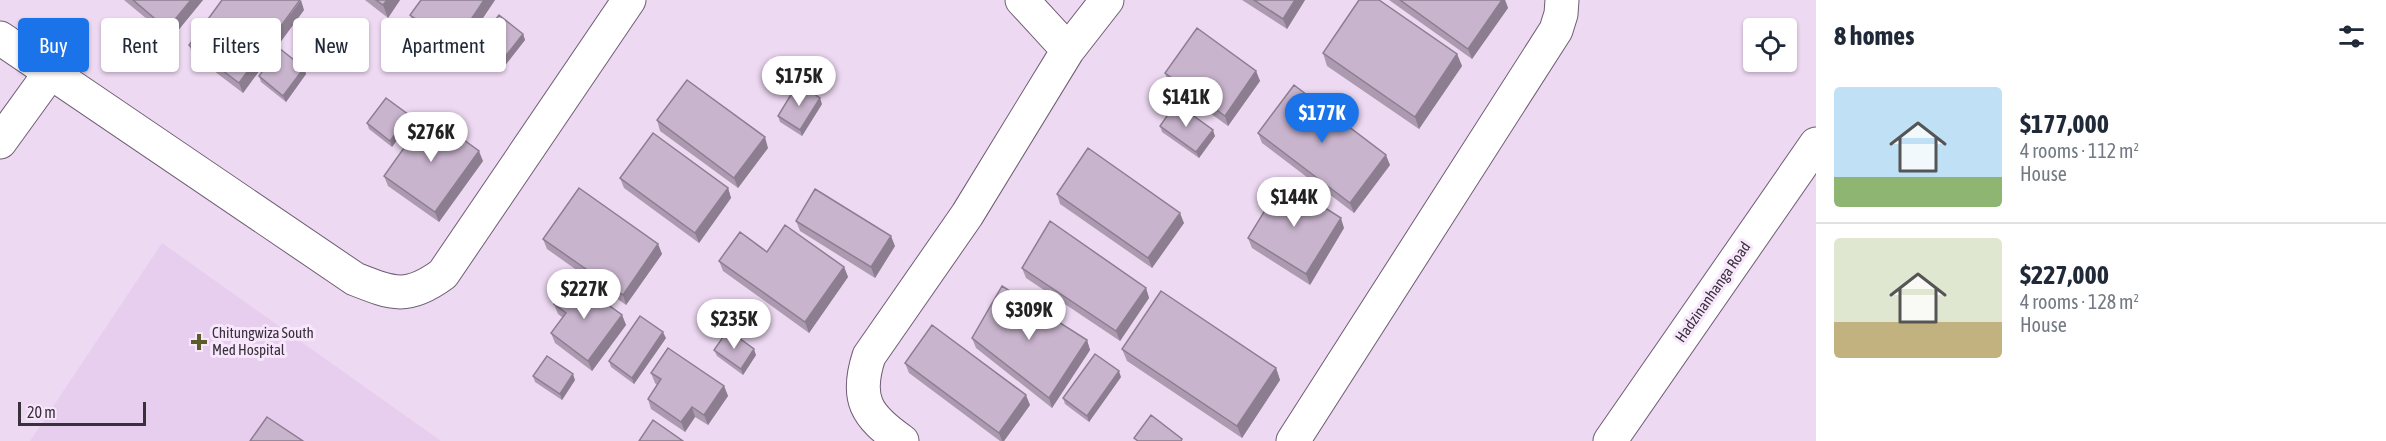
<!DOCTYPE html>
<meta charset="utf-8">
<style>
body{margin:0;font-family:"Asap Condensed",sans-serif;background:#f6f6f7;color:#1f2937;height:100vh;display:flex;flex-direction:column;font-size:22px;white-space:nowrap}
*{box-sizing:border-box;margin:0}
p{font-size:20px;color:#747a83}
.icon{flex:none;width:33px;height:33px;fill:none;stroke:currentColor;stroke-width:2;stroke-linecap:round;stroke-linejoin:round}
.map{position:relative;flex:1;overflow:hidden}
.sheet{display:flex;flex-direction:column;background:#fff;width:570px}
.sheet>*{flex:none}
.banner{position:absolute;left:18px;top:18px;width:570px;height:54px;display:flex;gap:12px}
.buttons{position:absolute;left:1743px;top:18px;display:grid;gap:12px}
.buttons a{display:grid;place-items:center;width:54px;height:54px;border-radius:6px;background:#fff;box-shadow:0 2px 4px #0004;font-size:30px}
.scale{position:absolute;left:18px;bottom:15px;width:128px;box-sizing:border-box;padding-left:6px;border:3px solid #38303a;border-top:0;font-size:16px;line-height:21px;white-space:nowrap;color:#38303a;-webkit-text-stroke:4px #f8e7fc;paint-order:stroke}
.price{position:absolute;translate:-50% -51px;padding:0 14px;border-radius:21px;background:#fff;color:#222;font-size:20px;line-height:39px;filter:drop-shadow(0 2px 3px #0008)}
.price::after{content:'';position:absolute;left:50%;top:36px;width:18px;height:14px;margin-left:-9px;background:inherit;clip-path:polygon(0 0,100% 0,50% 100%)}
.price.active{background:#1a73e8;color:#fff}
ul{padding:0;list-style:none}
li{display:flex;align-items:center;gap:18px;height:150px;padding:0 18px}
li+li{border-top:2px solid #e0e1e3}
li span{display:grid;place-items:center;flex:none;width:168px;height:120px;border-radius:6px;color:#555}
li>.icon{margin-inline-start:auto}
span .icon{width:72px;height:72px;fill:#fffc;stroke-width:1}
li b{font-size:26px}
h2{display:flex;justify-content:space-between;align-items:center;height:72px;padding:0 18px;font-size:26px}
.chip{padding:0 21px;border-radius:6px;background:#fff;box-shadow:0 2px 4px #0004;font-size:21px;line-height:54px}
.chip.active{background:#1a73e8;color:#fff}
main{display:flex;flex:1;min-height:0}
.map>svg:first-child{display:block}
.built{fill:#e7ceee}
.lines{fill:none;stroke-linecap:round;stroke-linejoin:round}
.minor-casing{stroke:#6e5d72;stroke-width:35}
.minor{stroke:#fff;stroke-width:33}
.wall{fill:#ac9bb0}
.shaded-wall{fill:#8c7e90}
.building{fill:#c8b4cd;stroke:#8c7e90;stroke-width:1.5}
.poi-dot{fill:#5b5c29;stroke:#f8e7fc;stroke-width:2}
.labels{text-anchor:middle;stroke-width:6;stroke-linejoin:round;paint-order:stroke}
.street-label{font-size:15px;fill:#38303a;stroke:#f8e7fc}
.poi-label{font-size:15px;fill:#38303a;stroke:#f8e7fc;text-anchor:start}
</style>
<main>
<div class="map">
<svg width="1816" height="441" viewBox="0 0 1816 441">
<rect width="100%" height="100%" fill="#edd9f2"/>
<path class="built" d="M162 243 441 441H30Z"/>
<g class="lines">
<g class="minor-casing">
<path id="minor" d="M0 38 355 279C393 294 408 300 443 274L629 0
M1068 50 1107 0
M0 142 50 73
M902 441C866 416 855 399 869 356L967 215 1068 50 1022 0
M1293 441 1556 30 1561 14 1562 0
M1610 441 1816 144"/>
</g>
<use href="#minor" class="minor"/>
</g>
<path class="wall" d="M124 0H203L171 39Z
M365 0H400L388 18Z
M421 0H495L458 55 414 25 410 15Z
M1242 0H1305L1287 29Z
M1389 0H1505L1508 8 1472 59Z
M304 10 243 93 193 55 189 45Z
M523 34 525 40 503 68 479 49 477 43Z
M1323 53 1457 54 1462 66 1419 129 1327 66Z
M304 68 306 74 286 102 261 82 259 76Z
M1256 71 1260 81 1228 126 1168 83 1165 73Z
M822 104 802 136 780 122 778 116Z
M657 120 768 148 738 188 660 131Z
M411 121 392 147 369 129 367 123Z
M1160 126 1215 136 1199 158 1162 132Z
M1258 133 1390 165 1354 213 1262 143Z
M483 161 439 222 388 186 384 176Z
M620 178 728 188 731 198 699 243 624 188Z
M1057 194 1184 223 1152 268 1060 204Z
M796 221 895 246 875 278 800 231Z
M1344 228 1310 285 1252 248 1248 238Z
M543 239 658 244 662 254 626 305 547 249Z
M767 252 844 267 848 277 809 333 723 271 719 261Z
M1022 268 1146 288 1149 298 1120 341 1026 278Z
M554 304 622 315 626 325 592 371 555 343 551 333 563 318 558 314Z
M666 338 634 384 611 367 609 361Z
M972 338 1087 340 1090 350 1052 408 976 348Z
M1122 349 1276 368 1280 380 1242 438 1127 361Z
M714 350 756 355 743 375 717 356Z
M905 363 1030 405 1004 441H1000L909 373Z
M651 373 724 386 728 396 708 425 695 417 685 432 651 409 648 399 657 385 655 383Z
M533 376 575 380 562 400 535 382Z
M1121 377 1089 422 1065 404 1063 398Z"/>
<path class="shaded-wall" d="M191 0H203L171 39 167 29Z
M301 0 304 10 243 93 239 83Z
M387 0H400L388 18 383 5Z
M484 0H495L458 55 454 45Z
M1295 0H1305L1287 29 1283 19Z
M1502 0H1505L1508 8 1472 59 1468 49Z
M523 34 525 40 503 68 501 62Z
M1457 54 1462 66 1419 129 1415 117Z
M304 68 306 74 286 102 283 96Z
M1256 71 1260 81 1228 126 1225 116Z
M820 98 822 104 802 136 800 130Z
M409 115 411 121 392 147 390 141Z
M1213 130 1215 136 1199 158 1196 152Z
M765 137 768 148 738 188 734 178Z
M479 151 483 161 439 222 435 212Z
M1386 155 1390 165 1354 213 1350 203Z
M728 188 731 198 699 243 695 233Z
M1180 213 1184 223 1152 268 1148 258Z
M1341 218 1344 228 1310 285 1306 274Z
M891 236 895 246 875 278 871 267Z
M658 244 662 254 626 305 623 295Z
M844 267 848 277 809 333 805 322Z
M1146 288 1149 298 1120 341 1116 331Z
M622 315 626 325 592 371 588 361Z
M663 332 666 338 634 384 632 378Z
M1087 340 1090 350 1052 408 1049 398Z
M754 349 756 355 743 375 741 369Z
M1276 368 1280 380 1242 438 1237 426Z
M1119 371 1121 377 1089 422 1087 416Z
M573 374 575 380 562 400 560 394Z
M724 386 728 396 708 425 704 415Z
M1026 395 1030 405 1004 441H1002L999 433Z
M692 407 695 417 685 432 681 422Z"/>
<path class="building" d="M133 0H191L167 29Z
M222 0H300L239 83 189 45Z
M376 0H387L383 5Z
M421 0H484L454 45 410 15Z
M1254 0H1295L1283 19Z
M1359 0H1379L1457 54 1415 117 1323 53Z
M1400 0H1502L1468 49Z
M499 15 523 34 501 62 477 43Z
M1197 28 1256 71 1225 116 1165 73Z
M279 48 304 68 283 96 259 76Z
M687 80 765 137 734 178 657 120Z
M798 83 820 98 800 130 778 116Z
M1294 85 1386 155 1350 203 1258 133Z
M386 98 409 115 390 141 367 123Z
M1176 103 1213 130 1196 152 1160 126Z
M428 114 479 151 435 212 384 176Z
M653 133 728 188 695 233 620 178Z
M1088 148 1180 213 1148 258 1057 194Z
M1283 181 1341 218 1306 274 1248 238Z
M579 188 658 244 623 295 543 239Z
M815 189 891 236 871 267 796 221Z
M1050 221 1146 288 1116 331 1022 268Z
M785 225 844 267 805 322 719 261 740 232 767 252Z
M573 279 622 315 588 361 551 333 566 313 554 304Z
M1002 286 1087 340 1049 398 972 338Z
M1161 291 1276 368 1237 426 1122 349Z
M640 316 663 332 632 378 609 361Z
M932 325 1026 395 999 433 905 363Z
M728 330 754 349 741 369 714 350Z
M668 348 724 386 704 415 692 407 681 422 648 399 661 379 651 373Z
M1095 354 1119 371 1087 416 1063 398Z
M547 356 573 374 560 394 533 376Z
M1151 415 1182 439 1181 441H1138L1134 438Z
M267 417 303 441H250Z
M653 420 683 441H639Z"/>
<path class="poi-dot" d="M196 333h6v6h6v6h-6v6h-6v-6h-6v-6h6z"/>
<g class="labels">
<g class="street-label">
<text transform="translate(1713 292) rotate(-55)" y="5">Hadzinanhanga Road</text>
</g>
<g class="poi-label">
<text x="212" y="338">Chitungwiza South<tspan x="212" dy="17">Med Hospital</tspan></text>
</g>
</g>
</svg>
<div class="buttons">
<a><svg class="icon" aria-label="locate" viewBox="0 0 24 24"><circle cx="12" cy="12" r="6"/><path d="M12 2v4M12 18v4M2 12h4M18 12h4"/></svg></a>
</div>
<div class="scale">20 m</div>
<b class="price" style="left:799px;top:107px">$175K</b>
<b class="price" style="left:1186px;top:128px">$141K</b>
<b class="price active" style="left:1322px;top:144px">$177K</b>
<b class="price" style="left:431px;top:163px">$276K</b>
<b class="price" style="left:1294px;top:228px">$144K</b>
<b class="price" style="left:584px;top:320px">$227K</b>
<b class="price" style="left:1029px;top:341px">$309K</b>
<b class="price" style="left:734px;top:350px">$235K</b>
<div class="banner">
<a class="chip active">Buy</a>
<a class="chip">Rent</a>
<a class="chip">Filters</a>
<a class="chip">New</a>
<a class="chip">Apartment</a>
</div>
</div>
<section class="sheet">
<h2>8 homes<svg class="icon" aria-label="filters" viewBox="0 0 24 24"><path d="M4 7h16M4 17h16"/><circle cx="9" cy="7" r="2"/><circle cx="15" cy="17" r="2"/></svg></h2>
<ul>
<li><span style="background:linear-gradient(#bfe0f5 75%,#8fb573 0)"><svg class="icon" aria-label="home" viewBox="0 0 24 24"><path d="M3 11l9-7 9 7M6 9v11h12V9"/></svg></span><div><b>$177,000</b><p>4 rooms · 112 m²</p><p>House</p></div></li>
<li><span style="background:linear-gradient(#dfe7d0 70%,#c2b280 0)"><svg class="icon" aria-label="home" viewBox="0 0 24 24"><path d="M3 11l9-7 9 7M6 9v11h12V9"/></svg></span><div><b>$227,000</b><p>4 rooms · 128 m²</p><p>House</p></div></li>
</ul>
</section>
</main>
